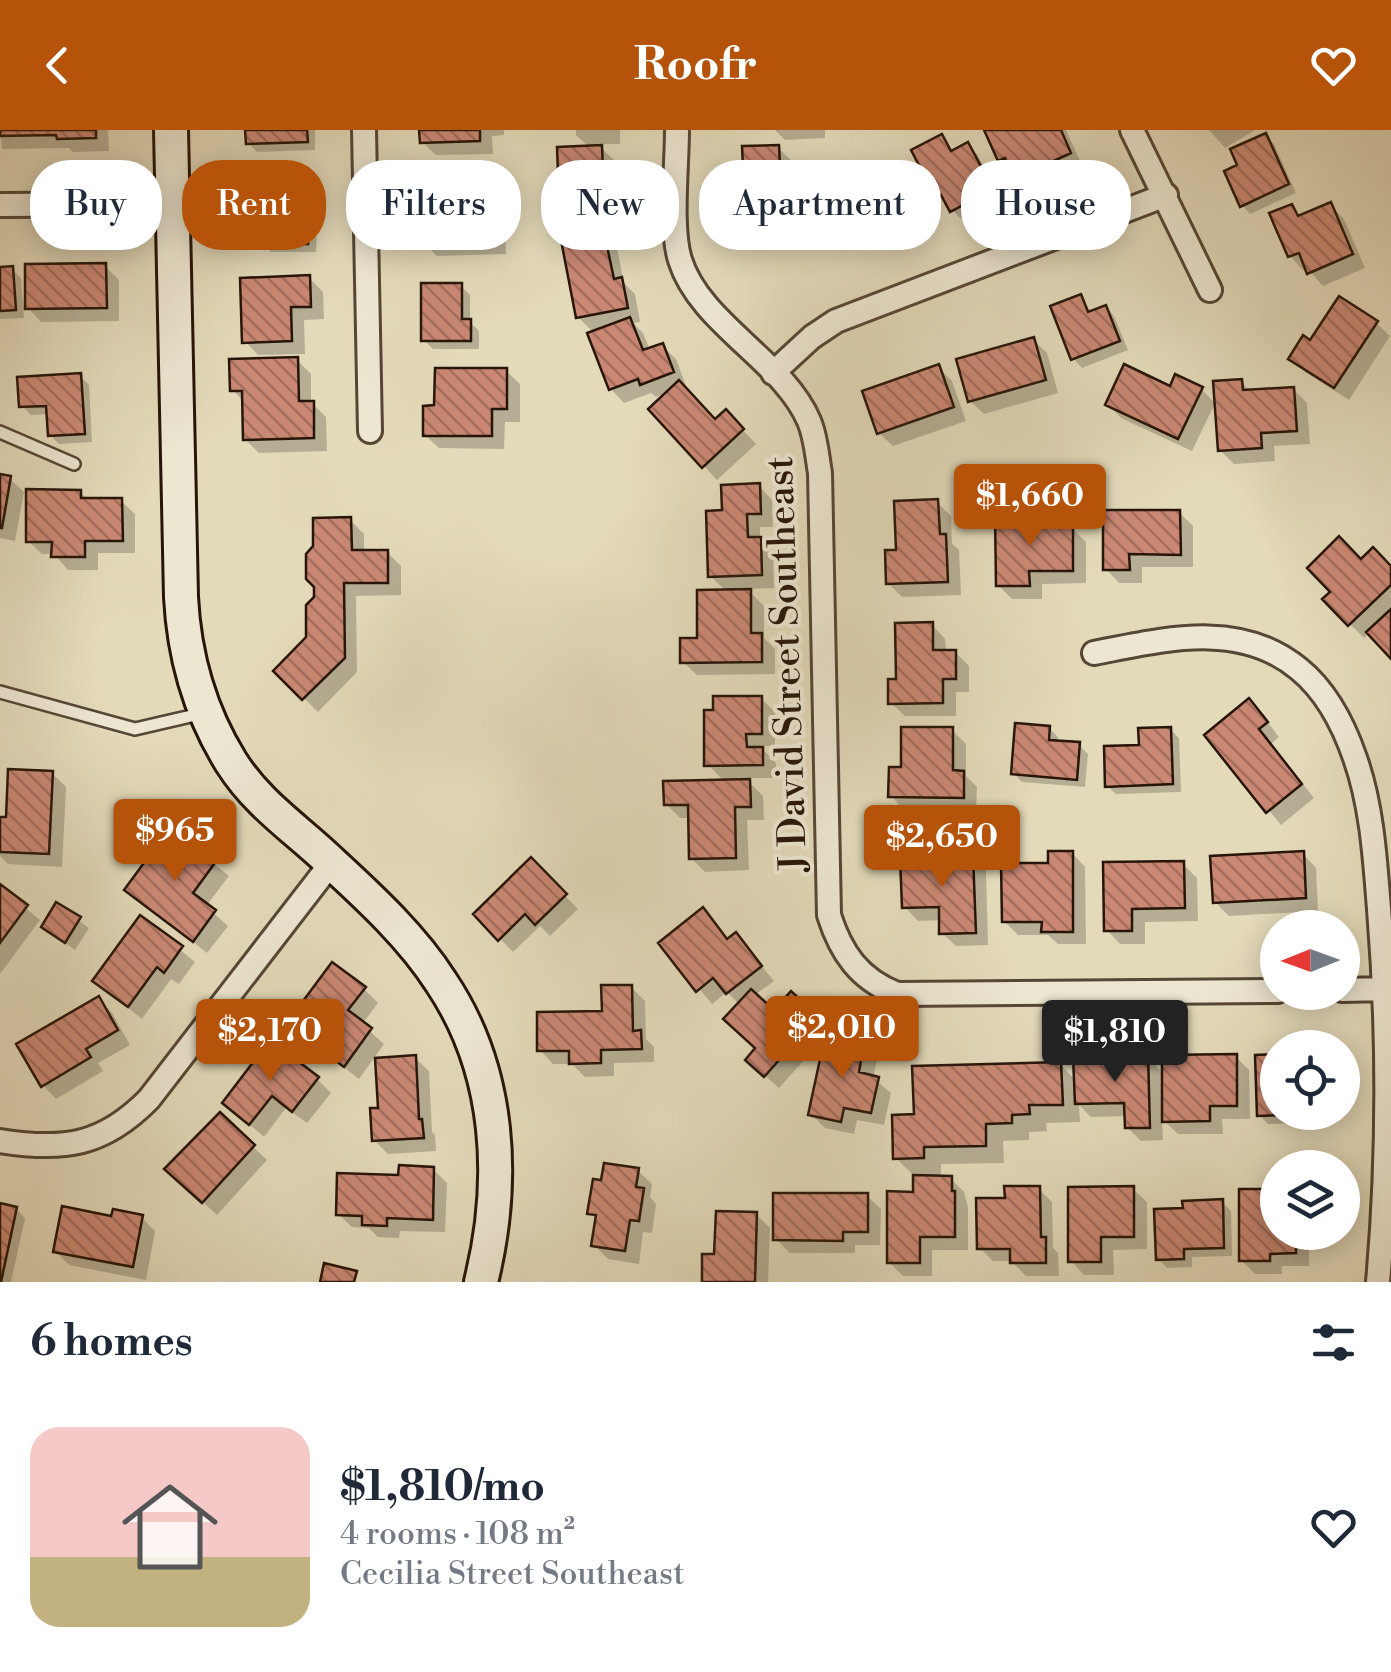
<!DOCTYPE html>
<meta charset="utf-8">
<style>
body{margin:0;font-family:"Libre Bodoni",serif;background:#f2f2f3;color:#1f2937;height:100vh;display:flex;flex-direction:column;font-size:38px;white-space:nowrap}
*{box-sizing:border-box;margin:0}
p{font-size:32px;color:#747a83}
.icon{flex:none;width:55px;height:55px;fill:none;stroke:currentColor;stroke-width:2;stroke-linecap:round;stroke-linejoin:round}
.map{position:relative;height:1152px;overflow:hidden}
.panel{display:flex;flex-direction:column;background:#fff;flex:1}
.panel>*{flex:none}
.top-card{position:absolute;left:30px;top:30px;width:1332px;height:90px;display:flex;gap:20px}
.needle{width:65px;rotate:269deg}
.tools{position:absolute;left:1260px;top:780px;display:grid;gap:20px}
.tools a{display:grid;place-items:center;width:100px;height:100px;border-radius:50%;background:#fff;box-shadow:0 5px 25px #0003;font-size:50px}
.price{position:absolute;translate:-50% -85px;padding:0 22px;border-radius:10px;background:#b45309;color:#fff;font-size:32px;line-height:65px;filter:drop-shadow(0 2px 5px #0008)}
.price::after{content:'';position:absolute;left:50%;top:60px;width:30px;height:22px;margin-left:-15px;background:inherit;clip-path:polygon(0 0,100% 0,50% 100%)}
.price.selected{background:#222;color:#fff}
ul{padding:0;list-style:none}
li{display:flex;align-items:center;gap:30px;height:250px;padding:0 30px}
li span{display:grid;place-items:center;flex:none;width:280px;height:200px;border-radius:30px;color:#555}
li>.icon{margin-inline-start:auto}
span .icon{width:120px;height:120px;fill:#fffc;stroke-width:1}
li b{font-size:42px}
h2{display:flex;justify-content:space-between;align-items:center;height:120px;padding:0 30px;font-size:42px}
.tag{padding:0 35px;border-radius:40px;background:#fff;box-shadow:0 5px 25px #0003;font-size:35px;line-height:90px}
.tag.selected{background:#b45309;color:#fff}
header{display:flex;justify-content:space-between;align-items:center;height:130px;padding:0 30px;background:#b45309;color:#fff;font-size:45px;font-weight:700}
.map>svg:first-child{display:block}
.shadow{fill:#0003}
.building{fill:url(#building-back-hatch);stroke:#271509;stroke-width:2.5}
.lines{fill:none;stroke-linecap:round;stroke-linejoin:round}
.lane-casing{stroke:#564635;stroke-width:16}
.street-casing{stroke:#564635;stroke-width:28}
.secondary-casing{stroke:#271509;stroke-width:38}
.lane{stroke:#ede7d2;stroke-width:11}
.street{stroke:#ede7d2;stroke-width:22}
.secondary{stroke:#ede7d2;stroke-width:32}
.labels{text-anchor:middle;stroke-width:8;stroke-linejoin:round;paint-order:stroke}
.street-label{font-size:38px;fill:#271509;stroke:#ede7d2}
</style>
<header><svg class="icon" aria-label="back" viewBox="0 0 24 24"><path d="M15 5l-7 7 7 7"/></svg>Roofr<svg class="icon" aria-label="heart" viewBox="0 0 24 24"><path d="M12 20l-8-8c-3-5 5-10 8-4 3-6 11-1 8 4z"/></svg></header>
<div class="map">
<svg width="1391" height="1152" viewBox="0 0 1391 1152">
<defs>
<pattern id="building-back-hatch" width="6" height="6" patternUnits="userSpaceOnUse" patternTransform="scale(2.5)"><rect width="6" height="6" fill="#ca8874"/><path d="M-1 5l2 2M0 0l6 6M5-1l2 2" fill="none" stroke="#a46e5d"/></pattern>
</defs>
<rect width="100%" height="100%" fill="#e3daba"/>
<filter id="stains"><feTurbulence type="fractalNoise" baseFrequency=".002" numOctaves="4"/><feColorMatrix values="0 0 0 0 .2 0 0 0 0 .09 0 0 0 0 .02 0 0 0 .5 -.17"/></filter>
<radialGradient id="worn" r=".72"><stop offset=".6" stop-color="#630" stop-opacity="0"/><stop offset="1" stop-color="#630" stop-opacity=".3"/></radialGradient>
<path class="shadow" d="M0 0H108L109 21 73 22 69 18 2 19Z
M248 0H315V20L257 22 248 13Z
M422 0H504V5L492 6 493 24 436 25 422 12Z
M576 0H620V14H597L615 31 617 106H605L617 118 624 153 635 164 640 192 633 193 643 203 650 220 662 216 676 229 686 256 683 257 716 292 739 296 756 314 717 350 651 279 670 262 656 267 651 263 624 273 611 259 594 203 578 187 568 111 550 94 590 18 576 5Z
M775 0H825V8L785 10Z
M987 0H1066L1083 37 1030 61 1000 30Z
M1209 0H1255L1225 18Z
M1265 6 1274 14 1296 63 1250 84 1242 75 1240 36Z
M942 7 954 22 968 15 977 24 1000 69 961 89 938 66Z
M778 18 792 31V37H799L813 51 814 92 753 95 739 81 746 60Z
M485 34 499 48 500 72 509 82V97L505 98 506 124 437 126 423 113Z
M300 40 308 49V87L317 95 316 122H271L262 113Z
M1330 75 1344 89 1365 138 1323 156 1307 138 1303 140 1290 126 1292 77 1302 87Z
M105 136 119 150V191L41 192 28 178Z
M12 139 21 148 24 188 0 189V140Z
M309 148 323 162 324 189 304 190 305 224 258 225 245 211Z
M461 156 470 165V192L479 201V219H433L424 210Z
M1080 167 1092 183 1106 178 1114 186 1128 220 1082 238 1074 229Z
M1376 193 1390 206 1349 270 1305 242 1292 228 1311 213Z
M1033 210 1047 223 1058 263 984 284 970 271Z
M297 230 311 244V272L326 287 327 321 259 323 245 309 244 272 233 260Z
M938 237 952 251 966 291 893 316 879 303Z
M506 241 520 254V292H505L504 319 439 318 425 305 437 278Z
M80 246 89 255 92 312 59 314 50 305 49 284 31 285 22 276Z
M1241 252 1251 262 1293 259 1307 273 1310 314 1274 316 1275 331 1234 334 1220 320Z
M1171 259H1201L1215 273 1192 321 1121 288 1108 274Z
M0 347 10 349 24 362 15 411 0 408Z
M759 356 772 370 773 397H760V410L773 423 774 458 747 459 764 476V508L775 519V544L697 545 683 532 700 510 727 462 710 446Z
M80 362 89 371H121L135 384V423H98V440H68L54 424H42L28 411Z
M937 372 951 386 952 414 959 420 961 465 902 467 888 453 898 422Z
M1179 382 1193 396V437H1142V453H1119L1106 439Z
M1039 388 1049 398H1072L1086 412V453L1042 454V469H1012L998 455Z
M350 390 364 404V423L387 422 401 436V465L356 466 357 542 318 582 276 541 309 508 317 468Z
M1361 432 1391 439V525L1370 502 1364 508 1326 470Z
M932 495 945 509 946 522H955L969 536V562H956V586H905L891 573 898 551Z
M761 568 775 582V616H760L776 633V648H745L763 666 764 690H747L749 740 705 742 691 728 690 688H680L666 674 725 652 707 634Z
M1262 585 1279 607 1271 614 1314 668 1281 695 1208 605Z
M1049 598 1058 607V613L1079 615 1088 624 1085 657 1022 652 1013 643Z
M1170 599 1179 608 1181 662 1116 664 1107 656 1142 617Z
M952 600 966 614V646L977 657 976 681 904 680 891 666 904 640Z
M52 643 66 657 62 737 8 734 0 726V690H8Z
M172 699 229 746 206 776 228 796 207 823 127 759Z
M1072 723 1085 737 1086 814H1058L1048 805H1018L1004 791 1051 735Z
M1303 724 1316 738 1318 781 1229 786 1215 772Z
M972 727 986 741 988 815 956 816 942 803V790L918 791 905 777Z
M531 731 578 779 550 806 540 796 513 822 476 784Z
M1183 734 1197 748 1198 791 1145 792V814H1120L1107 800Z
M0 757 40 790 0 844Z
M57 775 89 798 75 820 44 797Z
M703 781 729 810 736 805 774 851 755 865 775 883 816 888 830 901 779 958 762 943 758 919 740 875 727 862 712 874 661 813Z
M141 788 195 832 179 854 171 849 142 889 95 851Z
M631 857 645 871 646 909 654 917V932L614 933V946L585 947 572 934H553L540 920 604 883Z
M364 859 378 873 362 894 384 914 359 949 289 894Z
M98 869 112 883 130 915 98 933 103 941 56 969 43 955Z
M863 916 877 930 873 948 891 963 884 995 857 990 854 1004 825 998 811 984Z
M1147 927 1164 944 1236 927 1249 940 1250 989H1222L1223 1004H1178L1162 989 1163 1010 1141 1011 1127 997V986L1091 987 1079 975 1080 992 1046 993 1047 1001 1029 1002V1010L1003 1011 1004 1033 941 1034V1048H950L964 1062 968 1077V1120H932V1146H903L889 1132 915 1064 914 1046 896 1028 916 987 1060 934 1076 951Z
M415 928 429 941 432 1002 435 1005 436 1021 388 1024 374 1010 381 980Z
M317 949 331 963 307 993 286 978 264 1007 225 973Z
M1278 982H1332V992L1268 994 1259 985Z
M220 986 267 1030 217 1085 181 1052Z
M433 1039 447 1053 445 1102 400 1101 399 1108 378 1107 369 1098 352 1097 338 1084 400 1047Z
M638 1041 652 1054 650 1067 656 1074 652 1103 643 1102 639 1134 608 1129 594 1115 598 1091 590 1083 604 1053Z
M1039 1059 1052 1072 1053 1118 1058 1123 1059 1146H1026L1011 1131H993L980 1118 1007 1070Z
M1133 1059 1147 1072V1119L1113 1120 1114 1145H1084L1071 1131Z
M867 1066 881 1079 880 1115H855V1123H790L776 1109Z
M1222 1072 1231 1081 1232 1126 1192 1127V1137L1167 1138 1158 1129 1185 1080Z
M0 1076 16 1079 25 1088 11 1152H0Z
M756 1084 770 1098 768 1152H704L717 1127Z
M142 1088 155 1101 146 1150 69 1135 55 1121 113 1089Z
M1278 1102H1309V1136H1282V1144H1255L1241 1130Z"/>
<path class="building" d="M0 0H96V8L57 9 56 5 0 6Z
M245 0H307L308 12 246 14Z
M419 0H480V11L420 13Z
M984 0H1061L1071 23 1014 49 1005 28 998 31Z
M1266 3 1289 54 1240 77 1224 41 1237 35 1230 19Z
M942 4 951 21 968 12 993 59 950 82 941 65 936 68 911 20Z
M602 15 605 93 548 95V70H559L557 17Z
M779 15 780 35H800L801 80 737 82 736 58H744L742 16Z
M486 32 487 66 496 65 497 84 492 85 493 111 421 114 420 80H442L441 33Z
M259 37H301V84H309L308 114H259Z
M1331 72 1353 124 1307 144 1299 123 1288 127 1269 83 1292 74 1298 86Z
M604 102 614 149 622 147 628 178 576 188 561 110Z
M106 133 107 178 25 179V134Z
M13 136 16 180 0 181V137Z
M310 145 311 177H291L292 211 242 213 240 148Z
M421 153H462V189H471V211H421Z
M1081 164 1088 182 1106 175 1120 211 1071 230 1050 176Z
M1339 166 1378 191 1334 258 1288 229 1303 205 1310 210Z
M630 187 643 220 663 213 674 242 640 255 638 249 609 260 587 203Z
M1034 207 1046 250 968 272 956 229Z
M298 227 299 271H314V308L243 310 242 261H230L229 229Z
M939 234 954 277 877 304 862 261Z
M1124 234 1170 256 1175 244 1203 257 1178 309 1105 275Z
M435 238H507V279H492V306H423V276L434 275Z
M81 243 85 304 48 306 46 276 19 277 17 247Z
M1242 249 1243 260 1294 257 1297 301 1261 303 1262 318 1218 321 1213 251Z
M679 250 715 289 726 279 744 299 702 338 648 279Z
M0 344 11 346 2 398H0Z
M760 353 761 384H747L748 407H761L762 445 708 447 706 381 722 380 721 355Z
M26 359 81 360V368H122L123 411H85V427H51L52 412H26Z
M938 369 940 404H946L948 452 886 454 885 420H896L894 371Z
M1103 380H1180L1181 425 1129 424 1130 440H1103Z
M995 385H1040V396H1073V441H1029L1030 456H996Z
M351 387 352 420H388V453H344L345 528 302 570 273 541 306 507V475L314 467V457L306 449V424L313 416V388Z
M1339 406 1361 429 1373 417 1391 436V455L1348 496 1322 469 1330 462 1307 438Z
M751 459V503H762V532L680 533V508H697V460Z
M1391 479V529L1366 502Z
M933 492V520H956V549H943V573L888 574V549H896L895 493Z
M713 566H762V604H746L747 617H763V635L704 636V580H713Z
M1249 568 1268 592 1259 599 1302 654 1266 683 1204 605Z
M1015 593 1050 596 1049 610 1080 612 1077 650 1011 644Z
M901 597H953V640L964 641V668L888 667 889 637H901Z
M1171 597 1173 654 1105 657 1104 616 1139 615 1138 598Z
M8 639 53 641 49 724 0 722V687H6Z
M750 649 751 677H735L736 728 689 729 688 675H664L663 651Z
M171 696 217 730 193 763 216 780 193 812 124 760Z
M1048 721H1073V802H1041L1042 792H1002L1001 733H1048Z
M1304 721 1306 768 1213 773 1210 726Z
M973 725 976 803 939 804V777L902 778 900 727Z
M531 727 567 764 535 795 525 784 498 811 473 784Z
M1184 731 1185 778 1132 779V801H1104L1103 732Z
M0 754 28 775 0 813Z
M56 772 81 787 65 813 41 797Z
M703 777 727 809 736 802 762 836 726 864 713 848 696 862 658 813Z
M140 785 183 816 164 843 157 837 128 877 92 851Z
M332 832 366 857 348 880 372 898 344 937 286 894Z
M601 855H632L633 901 641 900 642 919 601 920V933L569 934V921H537V882L602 881Z
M751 859 774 880 791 861 818 886 764 947 745 930 755 918 723 889Z
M99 866 118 900 86 919 91 927 41 957 16 914Z
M825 906 864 914 859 942 879 947 871 983 844 978 841 992 808 985Z
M270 910 319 947 292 982 272 966 249 995 222 973Z
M1148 924 1150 998H1125L1124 973 1075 974 1073 926Z
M1237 924V976H1210V991L1162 992V925Z
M1278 924V982L1324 984 1257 986 1255 925Z
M416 925 419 989H422L424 1008 372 1011 370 978H378L375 928Z
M1061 932 1063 975H1029L1030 984 1012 985V993L986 994V1016L924 1017V1028L893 1029 892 985 914 984 912 936Z
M220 982 255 1015 202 1073 164 1039Z
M604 1033 639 1038 636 1057 644 1058 639 1091 630 1090 625 1121 591 1116 596 1085 587 1084 593 1049 601 1050Z
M399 1035 434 1037 433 1090 387 1088V1096L362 1095V1086L336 1085 337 1043 398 1045Z
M913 1045 952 1046V1061H955V1107H920V1133H887V1061L913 1062Z
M1004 1056H1040L1041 1107H1046V1133H1010V1119H977L976 1068H1005Z
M1134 1056V1107H1101V1132H1068V1057Z
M1239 1059H1278V1102H1296V1123L1270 1124V1131H1239Z
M773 1063H868V1102H843V1111L773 1110Z
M1223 1069 1224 1118 1184 1119V1129L1156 1130 1154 1079 1183 1078 1182 1071Z
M0 1073 17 1077 1 1152H0Z
M62 1076 111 1086 113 1079 143 1085 133 1137 53 1122Z
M716 1081 757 1082 755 1152H702V1124H714Z
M324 1133 357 1141 354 1152H320Z"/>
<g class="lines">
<g class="lane-casing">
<path id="lane" d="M0 302 74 334
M0 562 135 599 204 583"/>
</g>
<g class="street-casing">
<path id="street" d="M364 0 370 301
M677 0C677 36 670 98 680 130 700 194 783 230 809 291 816 307 817 326 820 343L829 785C841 823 859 849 897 864L1278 861
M1132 0 1210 160
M0 75 172 74
M773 243 812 207 836 191 1166 65
M1094 523C1162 510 1239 489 1299 539 1326 561 1344 596 1355 628 1372 676 1375 729 1379 779 1389 904 1389 1027 1378 1152
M1342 860 1386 859
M0 1011C63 1021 103 1016 149 969L332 732"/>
</g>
<g class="secondary-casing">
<path id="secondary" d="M171 0 181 467C184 526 200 582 231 632 258 675 298 700 333 734 371 769 413 808 441 852 501 941 506 1051 481 1152"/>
</g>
<use href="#lane" class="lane"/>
<use href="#street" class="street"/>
<use href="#secondary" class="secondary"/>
</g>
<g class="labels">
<g class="street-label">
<text transform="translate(786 534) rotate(-92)" y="13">J David Street Southeast</text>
</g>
</g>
<rect width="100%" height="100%" filter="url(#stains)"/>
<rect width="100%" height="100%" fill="url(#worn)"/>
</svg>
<div class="tools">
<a><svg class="needle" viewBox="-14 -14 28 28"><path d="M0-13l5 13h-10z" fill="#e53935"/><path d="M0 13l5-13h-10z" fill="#747a83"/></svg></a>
<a><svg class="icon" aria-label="locate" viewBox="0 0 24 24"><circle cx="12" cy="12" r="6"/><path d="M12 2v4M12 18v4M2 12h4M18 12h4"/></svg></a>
<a><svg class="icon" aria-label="layers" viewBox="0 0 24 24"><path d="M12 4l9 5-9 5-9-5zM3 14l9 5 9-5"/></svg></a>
</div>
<b class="price" style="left:1030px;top:419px">$1,660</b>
<b class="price" style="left:175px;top:754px">$965</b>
<b class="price" style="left:942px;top:760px">$2,650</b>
<b class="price" style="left:842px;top:951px">$2,010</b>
<b class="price" style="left:270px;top:954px">$2,170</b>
<b class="price selected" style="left:1115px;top:955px">$1,810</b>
<div class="top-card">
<a class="tag">Buy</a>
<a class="tag selected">Rent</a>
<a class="tag">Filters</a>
<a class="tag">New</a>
<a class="tag">Apartment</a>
<a class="tag">House</a>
</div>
</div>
<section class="panel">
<h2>6 homes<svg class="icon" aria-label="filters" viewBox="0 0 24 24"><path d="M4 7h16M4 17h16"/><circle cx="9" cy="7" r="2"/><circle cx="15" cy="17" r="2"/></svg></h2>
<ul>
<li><span style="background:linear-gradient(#f6c9c9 65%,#c2b280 0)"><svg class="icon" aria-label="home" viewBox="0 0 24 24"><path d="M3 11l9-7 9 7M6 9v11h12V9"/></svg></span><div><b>$1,810/mo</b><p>4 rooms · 108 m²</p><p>Cecilia Street Southeast</p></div><svg class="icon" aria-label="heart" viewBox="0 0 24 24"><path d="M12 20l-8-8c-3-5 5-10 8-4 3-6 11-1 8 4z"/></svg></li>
</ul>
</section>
